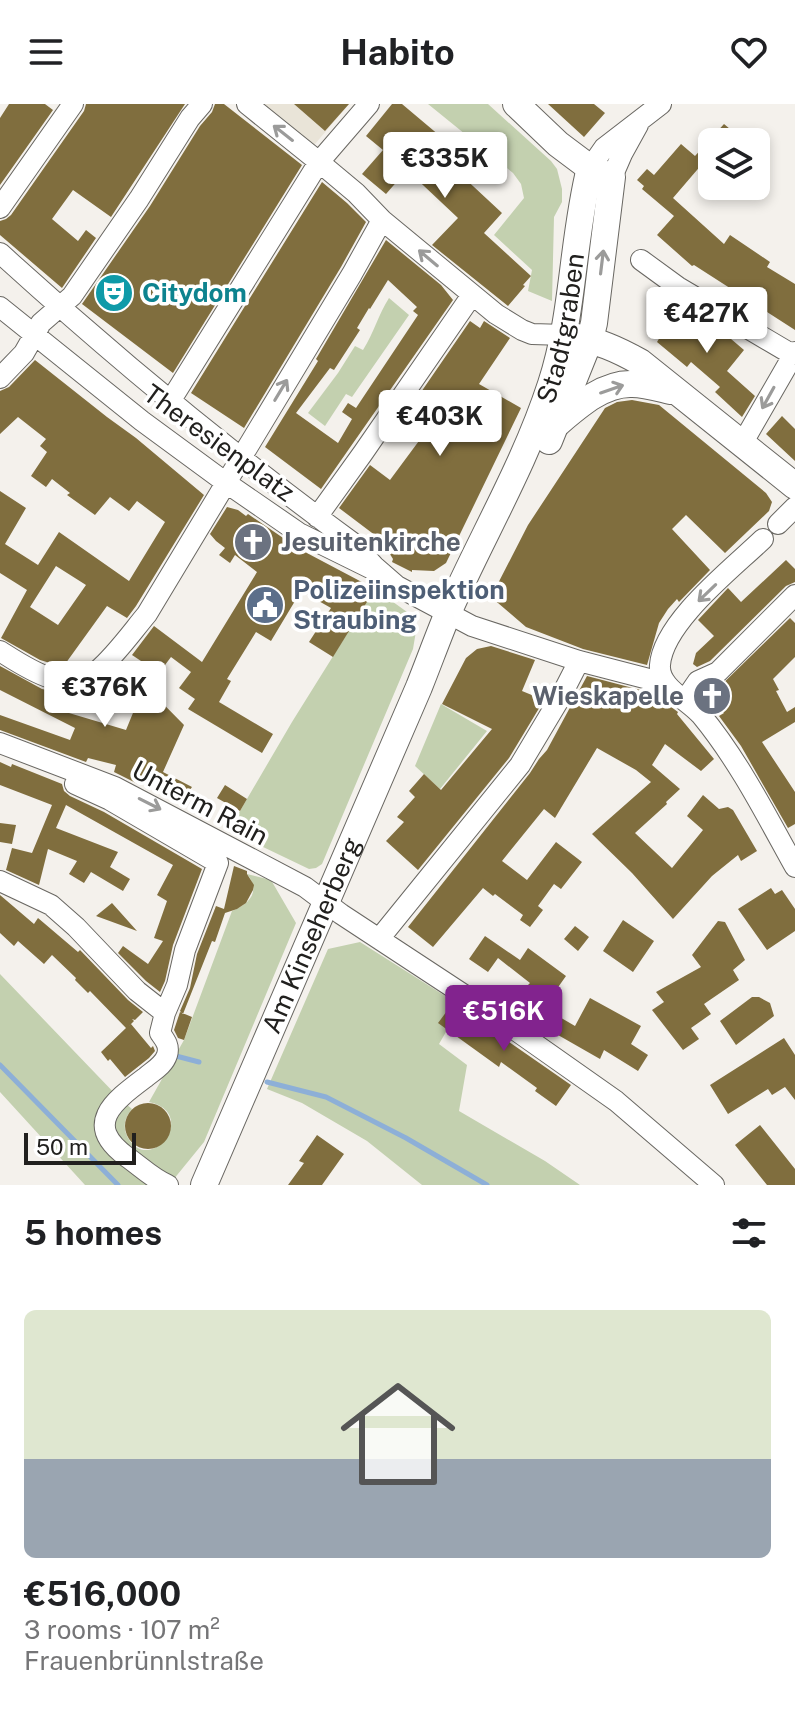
<!DOCTYPE html>
<meta charset="utf-8">
<style>
body{margin:0;font-family:"Public Sans",sans-serif;background:#f2f2f2;color:#202124;height:100vh;display:flex;flex-direction:column;font-size:30px;white-space:nowrap}
*{box-sizing:border-box;margin:0}
p{font-size:26px;color:#757577}
.icon{flex:none;width:44px;height:44px;fill:none;stroke:currentColor;stroke-width:2;stroke-linecap:round;stroke-linejoin:round}
.map{position:relative;height:1081px;overflow:hidden}
.sheet{display:flex;flex-direction:column;background:#fff;flex:1}
.sheet>*{flex:none}
.tools{position:absolute;left:698px;top:24px;display:grid;gap:16px}
.tools a{display:grid;place-items:center;width:72px;height:72px;border-radius:12px;background:#fff;box-shadow:0 4px 12px #0003;font-size:40px}
.scale{position:absolute;left:24px;bottom:20px;width:112px;box-sizing:border-box;padding-left:8px;border:4px solid #21201e;border-top:0;font-size:22px;line-height:28px;white-space:nowrap;color:#21201e;-webkit-text-stroke:6px #fff;paint-order:stroke}
.price{position:absolute;translate:-50% -68px;padding:0 18px;border-radius:8px;background:#fff;color:#222;font-size:26px;line-height:52px;filter:drop-shadow(0 2px 4px #0008)}
.price::after{content:'';position:absolute;left:50%;top:48px;width:24px;height:18px;margin-left:-12px;background:inherit;clip-path:polygon(0 0,100% 0,50% 100%)}
.price.active{background:#82238e;color:#fff}
ul{padding:0;list-style:none}
li{display:grid;align-content:center;gap:16px;height:424px;padding:0 24px}
li span{display:grid;place-items:center;height:248px;border-radius:12px;color:#555}
li>.icon{margin-inline-start:auto}
span .icon{width:144px;height:144px;fill:#fffc;stroke-width:1}
li b{font-size:34px}
h2{display:flex;justify-content:space-between;align-items:center;height:96px;padding:0 24px;font-size:34px}
header{display:flex;justify-content:space-between;align-items:center;height:104px;padding:0 24px;background:#fff;font-size:36px;font-weight:700}
.map>svg:first-child{display:block}
.built{fill:#e9e4d8}
.green{fill:#c3d0af}
.lines{fill:none;stroke-linecap:round;stroke-linejoin:round}
.stream{stroke:#8dafd7;stroke-width:5}
.building{fill:#806e3e;fill-rule:evenodd}
.minor-casing{stroke:#696762;stroke-width:22}
.major-casing{stroke:#696762;stroke-width:28}
.minor{stroke:#fff;stroke-width:20}
.major{stroke:#fff;stroke-width:26}
.oneway{stroke:#9b9b9a}
.labels{text-anchor:middle;stroke-width:7;stroke-linejoin:round;paint-order:stroke}
.culture-label{font-size:26px;font-weight:bold;fill:#0d838f;stroke:#fff;text-anchor:start}
.street-label{font-size:26px;fill:#21201e;stroke:#fff}
.worship-label{font-size:26px;font-weight:bold;fill:#5b616d;stroke:#fff;text-anchor:start}
.service-label{font-size:26px;font-weight:bold;fill:#4e5e75;stroke:#fff;text-anchor:start}
</style>
<header><svg class="icon" aria-label="menu" viewBox="0 0 24 24"><path d="M4 6h16M4 12h16M4 18h16"/></svg>Habito<svg class="icon" aria-label="heart" viewBox="0 0 24 24"><path d="M12 20l-8-8c-3-5 5-10 8-4 3-6 11-1 8 4z"/></svg></header>
<div class="map">
<svg width="795" height="1081" viewBox="0 0 795 1081">
<rect width="100%" height="100%" fill="#f4f1ec"/>
<path class="built" d="M258 0H349L315 40 311 41Z"/>
<path class="green" d="M428 0H488L551 57 557 65 562 85V98L554 113 552 197 528 187 532 166 494 131 524 94 521 80 513 69Z
M389 194 409 211 352 293 346 290 325 322 308 309 338 269 355 242 363 246C374 229 378 211 389 194Z
M375 485 414 513 416 527 413 545 322 760 316 764 309 765 261 742 230 724 292 618Z
M441 600 487 627 440 685 415 662Z
M247 770 271 776 296 819 204 1038 169 1081H85L0 988V870L120 995 132 1005C125 1013 122 1023 128 1034 150 1072 200 1009 149 998L184 936 232 807C250 800 261 787 247 770Z
M360 838 461 902 439 940 467 961 459 1007 545 1057 580 1081H422L367 1037 302 999 267 985 328 845Z"/>
<g class="lines">
<path class="stream" d="M176 952 199 958
M0 961 118 1081
M267 978 326 993 406 1034 487 1081"/>
</g>
<path class="building" d="M9 0H45L53 6 0 81V14Z
M86 0H185L111 113 73 86 52 115 78 137 86 126 96 134 62 184 0 131V117L6 115 11 111 84 7Z
M215 0H224L302 61 173 269 82 200 150 102 200 22 212 8Z
M294 0H349L325 27Z
M392 0H402L440 32 431 43 502 109 484 129 531 172 523 181 525 182 508 202 432 141 458 114 407 66 386 90 362 70 383 46 366 32Z
M548 0H594L605 9 584 33Z
M724 20 736 30 729 38H712V67L703 59 673 94 724 140 730 131 770 158 767 163 795 180V226L694 161 692 162 657 131 674 112 642 85 644 82 637 76 647 65 654 71 681 40 695 52Z
M322 78 347 99 366 118 341 163 244 324 191 289Z
M386 136 441 181 453 196 321 385 265 343 318 257 316 255ZM388 176 417 203 413 207 418 211 356 304 348 299 342 308 352 315 338 339 296 309 330 264 334 266 360 226 357 224 369 204 370 205Z
M679 202 724 229 744 246 727 267 755 292 742 313 715 288 720 283 691 258 687 263 657 238Z
M470 217 480 224 484 217 510 234 479 280 521 304 446 459 434 467 412 466V468L392 458 393 455 388 447V441L339 404 370 361 390 376 430 322 408 307Z
M35 256 107 313 136 334 204 391 136 502 127 514 107 502 63 563 40 556 1 534 27 486 0 469V387L26 404 5 440 38 461 59 428 129 477 165 418 137 397 129 407 110 393 95 411 67 391 70 389 52 375 46 383 31 372 47 348 40 342 46 335 18 313 0 330V287L9 283ZM56 462 86 481 58 521 30 503Z
M632 296 659 301 766 389 772 398 769 407 725 449 686 411 672 425 710 466 679 498 677 495 668 505 659 519 647 561 583 545 526 523 491 493 528 421 605 304 617 298Z
M782 312 795 325V357L766 330Z
M227 403 238 406 246 412 248 410 289 438 288 439 375 485 333 553 309 538 331 504 301 487 271 537 256 528 227 575 231 577 219 598 273 630 262 649 188 605 195 595 179 584 191 568 171 553 159 569 132 551 154 522 202 558 257 468 235 451 230 459 219 451 225 444 216 437 210 430Z
M786 456 795 465V478L786 482 710 557 697 563 693 560 696 549 714 532 698 516 728 484 741 498Z
M790 514 795 519V553L773 575 779 586 776 587 787 608 795 603V618L762 638 795 688V720L788 724 741 642 719 612 724 609 707 595Z
M491 542 535 556 522 587 544 596 509 654 418 766 386 737 404 718 397 713 415 693 409 687 424 670 441 686 492 625 442 600 466 554 477 545Z
M124 560 184 621 163 668 192 683 184 694 141 672 138 680 114 668 116 661 88 654 86 658 0 626V611L70 636 75 624 0 586V562L42 585 75 592 69 609 126 626 135 604 103 584Z
M587 572 652 589 678 608 677 610 714 655 701 667 665 640 652 661 680 685 666 698 667 700 635 729 672 764 703 726 687 712 703 691 719 705 728 703 733 706 757 747 741 757 738 751 712 772 673 815 632 769 592 730 651 678 636 666 597 644 555 714 544 705 502 757 527 776 556 738 582 758 561 785 554 780 538 802 543 806 530 823 520 816 523 811 495 790 493 792 483 784 433 843 408 823 530 669 539 655 547 646Z
M0 658 11 663 12 660 62 680 64 687 70 692 104 708 202 765 173 841 165 877 160 888 146 877 118 849 123 842 148 860 163 837 154 834 167 797 157 791 173 761 66 701 56 724 118 748 110 763 130 775 123 787 91 768 84 779 69 770 77 757 48 745 39 781 6 766 12 744 32 749 52 701 0 681Z
M225 681 247 695 240 707 217 694Z
M0 719 16 721 12 740 0 738Z
M234 762 247 767V770L254 781 253 786 246 799 237 805 225 809 215 838 212 837 183 910 180 907 190 884 197 850 216 802 224 805Z
M771 784 775 790 782 786 795 805V827L767 846 738 805Z
M0 791 34 820 38 814 78 848 80 846 128 896 143 908 135 916 132 915 134 917 129 922 131 920 151 944 153 942 155 947 149 954 125 973 110 955 108 957 101 948 126 924 90 887 88 889 75 876 76 874 52 851 44 860 18 837 14 842 0 829Z
M112 799 137 827 96 812Z
M623 816 654 837 633 868 603 847Z
M718 817 725 818 745 856 733 866 739 876 704 900 711 910 691 924 699 935 683 946 652 906 664 898 656 888 701 863 692 851Z
M575 822 589 833 578 847 564 835Z
M485 832 520 856 528 844 566 872 549 896 528 881 530 879 498 854 488 868 469 855Z
M752 893H759L770 899 774 912 736 941 720 917Z
M590 894 641 922 631 940 648 951 638 967 604 946 600 955 544 923 551 908 575 922Z
M453 899 571 981 556 1002 535 987 537 984 501 958 499 963 438 919Z
M180 908 192 913 184 936 178 934 174 926Z
M784 934 795 951V996L785 983 772 991 768 985 728 1010 710 981Z
M125 1022a23 23 0 1 1 46 0a23 23 0 1 1-46 0Z
M760 1021 795 1065V1081H767L735 1041Z
M317 1031 344 1050 322 1081H288L304 1059 299 1057Z"/>
<g class="lines">
<g class="minor-casing">
<path id="minor" d="M247 0 319 58 356 89 382 116 496 210 522 226 532 230 565 231
M590 64 604 44 661 0
M612 73 622 50 638 21
M0 104 73 0
M0 149C112 251 230 349 353 439L374 462 397 482 472 522 579 557 664 579
M641 156 678 183 793 251
M0 203 142 317 225 378 299 429 370 464
M0 274 24 249 41 219 72 192 139 95 190 14 202 0
M171 296 319 58 369 0
M742 340 795 248
M317 413 363 349 472 191
M778 420 795 403
M763 435C733 464 663 518 660 561 658 583 688 596 701 611 739 657 766 711 795 763
M0 547C27 564 66 592 97 567 115 552 132 528 147 510L352 170 382 116
M685 596 698 577 718 568 795 491
M0 639 115 683 305 783 341 810 484 904 616 997 714 1081
M75 680 110 696 218 759 185 846 177 881 165 909 160 929C165 936 170 942 167 951 164 961 153 967 146 973 114 997 82 1020 127 1053 140 1062 153 1075 168 1081
M0 777 51 801 76 823 137 887 165 909
M379 835 520 661 560 594 579 557"/>
</g>
<g class="major-casing">
<g id="major">
<path d="M516 0 558 40 590 64 612 73 594 219 590 235 549 337"/>
<path d="M572 232C598 237 617 245 640 258L795 382"/>
<path d="M558 319C579 301 604 279 632 280 645 280 658 284 671 287"/>
<path id="s1" d="M204 1081 419 583C429 558 438 533 448 509 482 432 525 360 551 280 574 210 572 135 590 64"/>
</g>
</g>
<use href="#minor" class="minor"/>
<use href="#major" class="major"/>
</g>
<defs><path id="oneway-shaft" d="M-6 0H5M1.5-3L5.5 0L1.5 3" fill="none" stroke-width="1.6" stroke-linecap="round" stroke-linejoin="round" transform="scale(2)"/></defs>
<g class="oneway">
<use href="#oneway-shaft" transform="translate(283 29) rotate(-142)"/>
<use href="#oneway-shaft" transform="translate(428 154) rotate(-140)"/>
<use href="#oneway-shaft" transform="translate(602 158) rotate(-83)"/>
<use href="#oneway-shaft" transform="translate(612 285) rotate(-19)"/>
<use href="#oneway-shaft" transform="translate(281 286) rotate(-59)"/>
<use href="#oneway-shaft" transform="translate(768 294) rotate(119)"/>
<use href="#oneway-shaft" transform="translate(707 489) rotate(136)"/>
<use href="#oneway-shaft" transform="translate(150 700) rotate(27)"/>
</g>
<defs>
<g id="theatre-disc" transform="scale(2)"><circle r="9.5" fill="#0f9aa8" stroke="#fff"/><path d="M-5-5.5Q0-4 5-5.5V0Q5 5 0 6Q-5 5-5 0ZM-3.3-2.5H-1v1.5H-3.3ZM1-2.5H3.3v1.5H1ZM-2.8 1Q0 5.5 2.8 1Z" fill="#fff"/></g>
<g id="church-disc" transform="scale(2)"><circle r="9.5" fill="#6b7280" stroke="#fff"/><path d="M-1.2-6h2.4v3.5h3.3v2.4h-3.3V6h-2.4V-.1h-3.3v-2.4h3.3Z" fill="#fff"/></g>
<g id="civic-disc" transform="scale(2)"><circle r="9.5" fill="#5c6f8a" stroke="#fff"/><path d="M-.6-6.5H3V-4.5H.6V-3L4-1V1h2V6H-6V1h2V-1L-.6-3ZM-1.2 2.5V6h2.4V2.5Z" fill="#fff"/></g>
</defs>
<g fill-rule="evenodd">
<use href="#theatre-disc" x="114" y="189"/>
<use href="#church-disc" x="253" y="438"/>
<use href="#civic-disc" x="265" y="501"/>
<use href="#church-disc" x="712" y="592"/>
</g>
<g class="labels">
<g class="culture-label">
<text x="142" y="198">Citydom</text>
</g>
<g class="street-label">
<text dy="9" stroke="none"><textPath href="#s1" startOffset="930">Stadtgraben</textPath></text>
<text transform="translate(219 339) rotate(36)" y="9">Theresienplatz</text>
<text transform="translate(200 699) rotate(28)" y="9">Unterm Rain</text>
<text dy="9" stroke="none"><textPath href="#s1" startOffset="272">Am Kinseherberg</textPath></text>
</g>
<g class="worship-label">
<text x="281" y="447">Jesuitenkirche</text>
<text x="684" y="601" text-anchor="end">Wieskapelle</text>
</g>
<g class="service-label">
<text x="293" y="495">Polizeiinspektion<tspan x="293" dy="30">Straubing</tspan></text>
</g>
</g>
</svg>
<div class="tools">
<a><svg class="icon" aria-label="layers" viewBox="0 0 24 24"><path d="M12 4l9 5-9 5-9-5zM3 14l9 5 9-5"/></svg></a>
</div>
<div class="scale">50 m</div>
<b class="price" style="left:445px;top:96px">€335K</b>
<b class="price" style="left:707px;top:251px">€427K</b>
<b class="price" style="left:440px;top:354px">€403K</b>
<b class="price" style="left:105px;top:625px">€376K</b>
<b class="price active" style="left:504px;top:949px">€516K</b>
</div>
<section class="sheet">
<h2>5 homes<svg class="icon" aria-label="filters" viewBox="0 0 24 24"><path d="M4 7h16M4 17h16"/><circle cx="9" cy="7" r="2"/><circle cx="15" cy="17" r="2"/></svg></h2>
<ul>
<li><span style="background:linear-gradient(#dfe7d0 60%,#9aa5b1 0)"><svg class="icon" aria-label="home" viewBox="0 0 24 24"><path d="M3 11l9-7 9 7M6 9v11h12V9"/></svg></span><div><b>€516,000</b><p>3 rooms · 107 m²</p><p>Frauenbrünnlstraße</p></div></li>
</ul>
</section>
